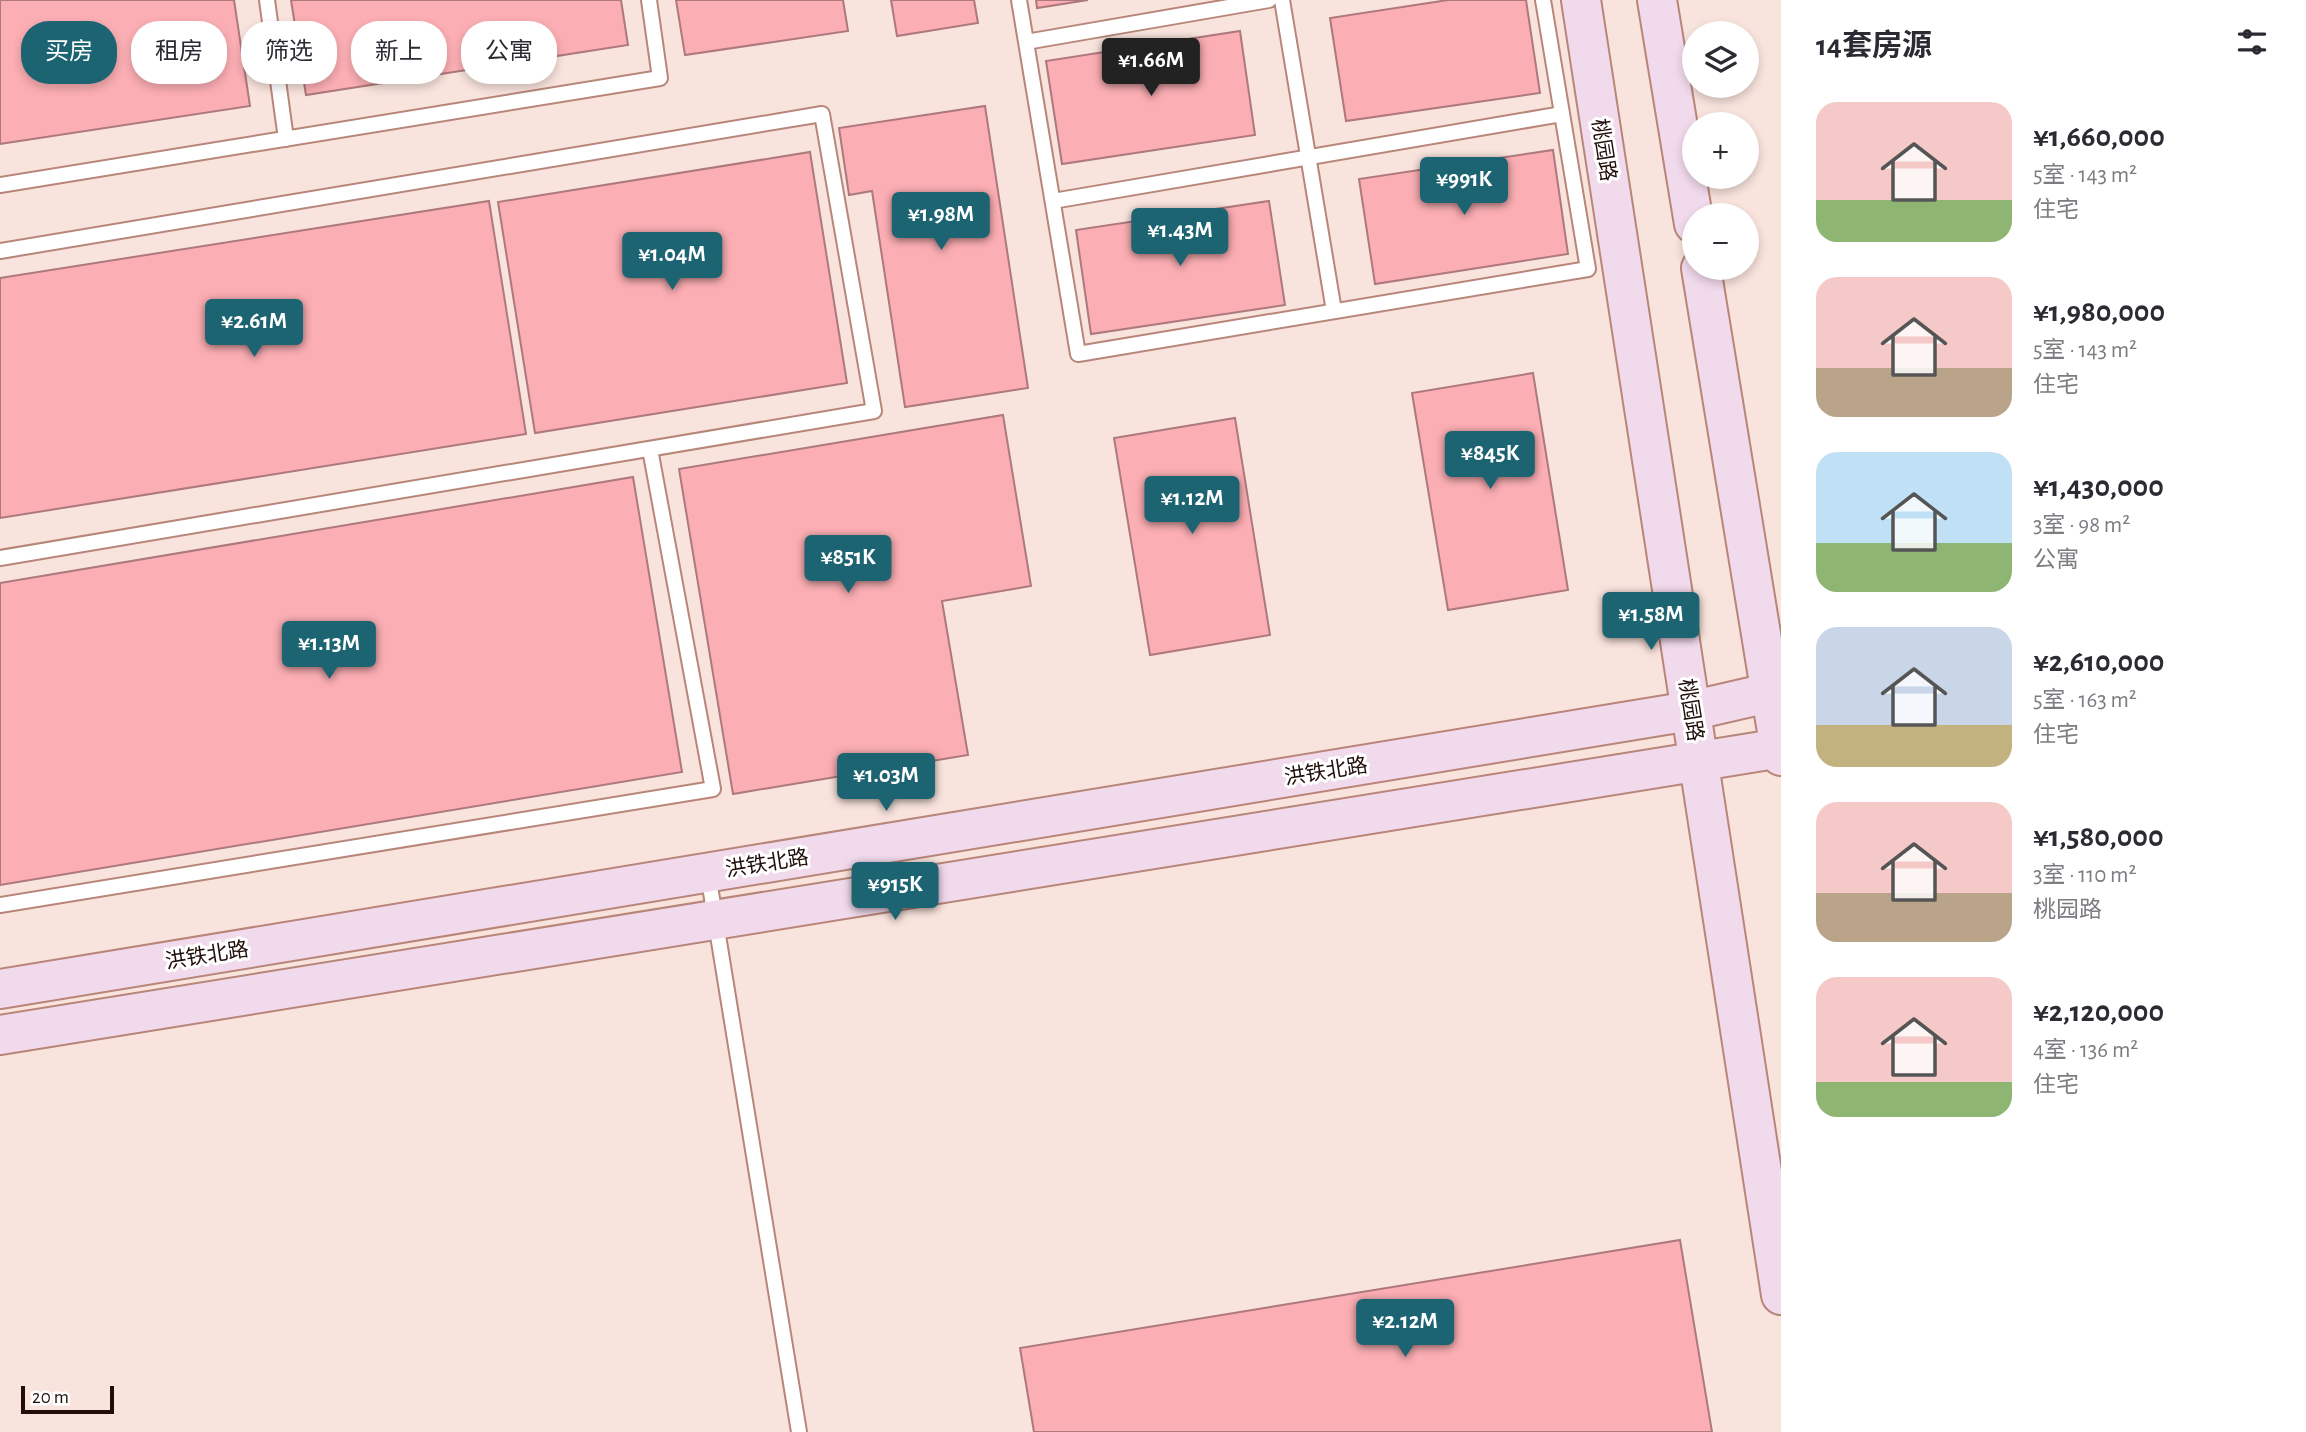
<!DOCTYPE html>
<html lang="zh">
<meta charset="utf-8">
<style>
body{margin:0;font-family:"Alegreya Sans","Noto Sans SC",sans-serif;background:#f2f2f3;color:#2b2b33;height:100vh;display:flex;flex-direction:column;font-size:26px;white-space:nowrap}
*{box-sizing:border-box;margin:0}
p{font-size:23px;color:#7c7c81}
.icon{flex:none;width:38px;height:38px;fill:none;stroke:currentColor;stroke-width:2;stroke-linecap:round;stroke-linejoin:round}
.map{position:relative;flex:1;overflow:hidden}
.details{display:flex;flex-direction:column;background:#fff;width:525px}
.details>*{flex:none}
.guide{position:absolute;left:21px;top:21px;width:665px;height:63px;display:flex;gap:14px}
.fabs{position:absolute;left:1682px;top:21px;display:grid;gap:14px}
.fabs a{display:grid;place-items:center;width:77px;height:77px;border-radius:50%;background:#fff;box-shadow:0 4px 10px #0003;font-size:35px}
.scale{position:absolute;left:21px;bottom:18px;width:93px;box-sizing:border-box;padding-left:7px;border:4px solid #200e09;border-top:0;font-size:19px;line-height:24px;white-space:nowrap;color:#200e09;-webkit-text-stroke:5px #fff;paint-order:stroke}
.price{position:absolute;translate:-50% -60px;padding:0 16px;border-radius:7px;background:#1d6473;color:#fff;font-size:23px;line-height:46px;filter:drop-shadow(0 2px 4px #0008)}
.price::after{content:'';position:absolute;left:50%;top:42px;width:21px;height:16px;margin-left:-10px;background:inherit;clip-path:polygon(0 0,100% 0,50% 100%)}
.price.current{background:#222;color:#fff}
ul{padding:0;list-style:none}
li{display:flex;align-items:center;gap:21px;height:175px;padding:0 35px}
li span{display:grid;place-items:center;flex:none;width:196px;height:140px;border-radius:21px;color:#555}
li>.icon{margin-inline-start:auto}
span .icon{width:84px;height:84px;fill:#fffc;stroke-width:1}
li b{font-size:30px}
h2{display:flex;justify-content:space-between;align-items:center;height:84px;padding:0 35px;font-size:30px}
.chip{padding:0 24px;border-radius:28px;background:#fff;box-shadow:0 4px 10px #0003;font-size:24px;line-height:63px}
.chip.current{background:#1d6473;color:#fff}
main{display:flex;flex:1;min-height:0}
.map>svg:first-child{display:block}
.building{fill:#fbaeb3;stroke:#ad797c;stroke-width:2}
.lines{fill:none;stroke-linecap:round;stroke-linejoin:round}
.lane-casing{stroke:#b88679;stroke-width:18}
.secondary-casing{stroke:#b88679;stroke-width:42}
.lane{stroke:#fff;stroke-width:14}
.secondary{stroke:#f2daed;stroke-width:38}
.labels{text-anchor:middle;stroke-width:6;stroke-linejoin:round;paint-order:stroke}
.street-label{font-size:21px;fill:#200e09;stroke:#fff}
</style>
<main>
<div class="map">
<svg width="1781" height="1432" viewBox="0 0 1781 1432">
<rect width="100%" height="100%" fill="#f9e3dd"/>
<path class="building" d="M0 0H234L250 106 0 144Z
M291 0H621L628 45 306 95Z
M676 0H843L848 31 685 55Z
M891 0H974L978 23 897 36Z
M1036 0H1088L1037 8Z
M1448 0H1526L1540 93 1346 121 1330 18Z
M1240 31 1255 135 1062 164 1046 61Z
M985 106 1028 388 905 407 872 191 849 195 839 128Z
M1553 150 1568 254 1375 284 1359 179Z
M810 152 847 383 535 433 498 202Z
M489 201 526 434 0 518V278Z
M1269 201 1285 305 1091 334 1076 230Z
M1533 373 1568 590 1448 610 1412 393Z
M1003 415 1031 586 942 601 968 755 733 794 679 469Z
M1235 418 1270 635 1150 655 1114 438Z
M633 477 682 772 0 885V583Z
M1680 1240 1712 1432H1034L1020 1348Z"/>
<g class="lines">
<g class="lane-casing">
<path id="lane" d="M267 0 286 139
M1019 0 1078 354 1588 269 1543 0
M1282 0 1334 311
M1026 42 1269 0
M0 185 660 78 649 0
M1053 201 1562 114
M0 251 822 114 874 411 0 558
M708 874 799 1432
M0 905 713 789 650 449"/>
</g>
<g class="secondary-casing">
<path id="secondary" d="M1581 0 1781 1295
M1657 0 1694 224
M1701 268 1781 756
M0 989 1690 711 1781 690
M0 1035 1781 748"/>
</g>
<use href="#lane" class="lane"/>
<use href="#secondary" class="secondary"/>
</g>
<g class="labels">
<g class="street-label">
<text transform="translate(1604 150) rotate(81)" y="7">桃园路</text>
<text transform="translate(1691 710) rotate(81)" y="7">桃园路</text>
<text transform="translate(1326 771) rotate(-9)" y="7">洪铁北路</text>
<text transform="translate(767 863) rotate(-9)" y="7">洪铁北路</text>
<text transform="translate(207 955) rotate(-9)" y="7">洪铁北路</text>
</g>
</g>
</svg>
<div class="fabs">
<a><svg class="icon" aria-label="layers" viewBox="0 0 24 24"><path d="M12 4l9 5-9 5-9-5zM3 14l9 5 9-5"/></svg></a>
<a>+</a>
<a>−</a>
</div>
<div class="scale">20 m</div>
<b class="price current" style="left:1151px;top:98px">¥1.66M</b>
<b class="price" style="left:1464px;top:217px">¥991K</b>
<b class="price" style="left:941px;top:252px">¥1.98M</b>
<b class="price" style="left:1180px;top:268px">¥1.43M</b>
<b class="price" style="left:672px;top:292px">¥1.04M</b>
<b class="price" style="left:254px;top:359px">¥2.61M</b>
<b class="price" style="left:1490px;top:491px">¥845K</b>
<b class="price" style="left:1192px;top:536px">¥1.12M</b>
<b class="price" style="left:848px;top:595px">¥851K</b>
<b class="price" style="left:1651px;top:652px">¥1.58M</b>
<b class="price" style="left:329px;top:681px">¥1.13M</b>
<b class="price" style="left:886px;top:813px">¥1.03M</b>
<b class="price" style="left:895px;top:922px">¥915K</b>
<b class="price" style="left:1405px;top:1359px">¥2.12M</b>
<div class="guide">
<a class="chip current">买房</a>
<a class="chip">租房</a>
<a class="chip">筛选</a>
<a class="chip">新上</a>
<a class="chip">公寓</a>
</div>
</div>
<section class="details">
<h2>14套房源<svg class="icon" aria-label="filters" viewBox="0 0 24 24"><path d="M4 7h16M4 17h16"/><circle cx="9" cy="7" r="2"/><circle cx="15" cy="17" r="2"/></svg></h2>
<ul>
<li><span style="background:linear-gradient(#f6c9c9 70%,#8fb573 0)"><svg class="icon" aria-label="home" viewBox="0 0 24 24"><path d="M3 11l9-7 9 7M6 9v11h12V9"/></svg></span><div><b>¥1,660,000</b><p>5室 · 143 m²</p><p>住宅</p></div></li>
<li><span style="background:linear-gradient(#f6c9c9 65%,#b9a48a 0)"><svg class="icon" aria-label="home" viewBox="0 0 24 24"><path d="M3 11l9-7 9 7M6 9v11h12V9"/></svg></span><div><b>¥1,980,000</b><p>5室 · 143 m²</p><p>住宅</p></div></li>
<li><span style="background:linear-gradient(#bfe0f5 65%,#8fb573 0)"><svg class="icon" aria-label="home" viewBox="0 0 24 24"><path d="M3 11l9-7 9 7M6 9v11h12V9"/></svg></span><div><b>¥1,430,000</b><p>3室 · 98 m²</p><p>公寓</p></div></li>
<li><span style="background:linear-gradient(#c9d6e8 70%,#c2b280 0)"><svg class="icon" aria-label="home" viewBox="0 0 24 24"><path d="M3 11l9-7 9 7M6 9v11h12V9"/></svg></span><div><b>¥2,610,000</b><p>5室 · 163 m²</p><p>住宅</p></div></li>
<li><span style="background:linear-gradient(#f6c9c9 65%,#b9a48a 0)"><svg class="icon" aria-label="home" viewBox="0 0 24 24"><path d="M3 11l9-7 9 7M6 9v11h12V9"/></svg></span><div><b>¥1,580,000</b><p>3室 · 110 m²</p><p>桃园路</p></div></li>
<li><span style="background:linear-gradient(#f6c9c9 75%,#8fb573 0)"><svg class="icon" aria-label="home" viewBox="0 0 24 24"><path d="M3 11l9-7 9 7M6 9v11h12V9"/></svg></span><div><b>¥2,120,000</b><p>4室 · 136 m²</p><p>住宅</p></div></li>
</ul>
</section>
</main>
